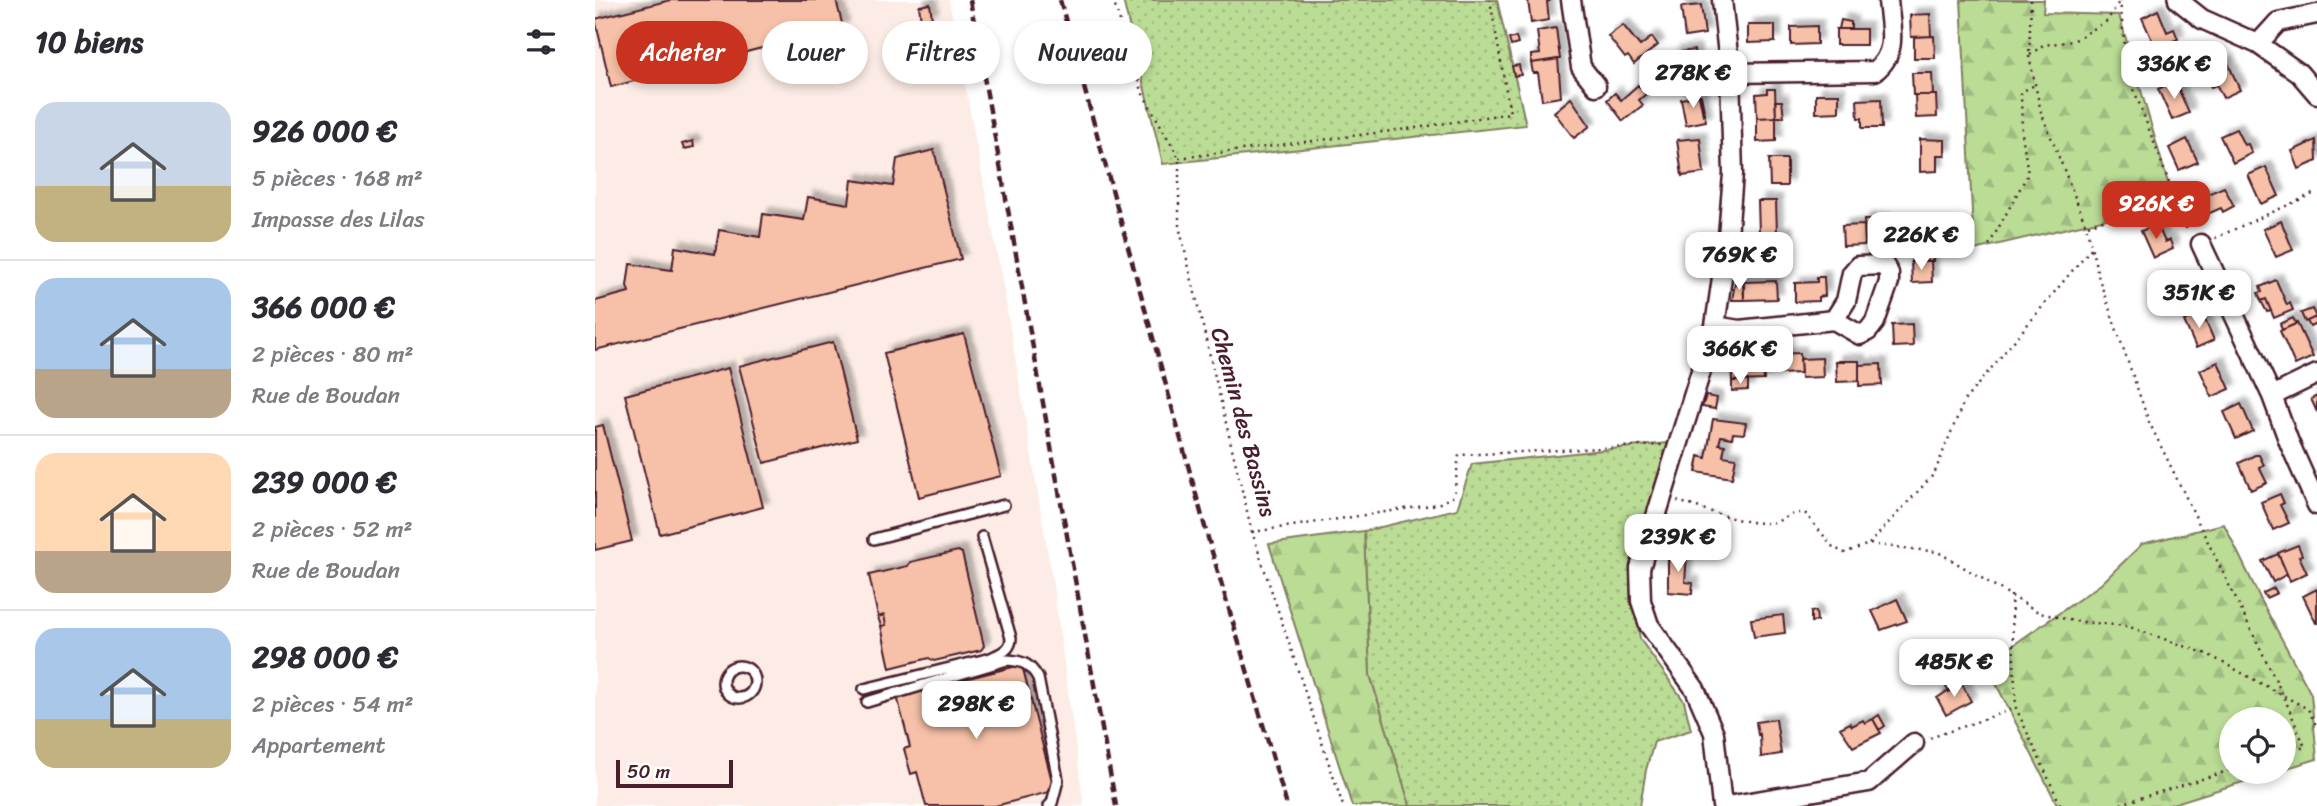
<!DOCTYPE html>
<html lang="fr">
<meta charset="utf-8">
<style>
body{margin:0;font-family:Sriracha,sans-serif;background:#f7f7f7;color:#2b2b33;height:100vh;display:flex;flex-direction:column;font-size:26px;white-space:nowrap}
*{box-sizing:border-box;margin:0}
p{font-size:23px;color:#7c7c81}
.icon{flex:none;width:38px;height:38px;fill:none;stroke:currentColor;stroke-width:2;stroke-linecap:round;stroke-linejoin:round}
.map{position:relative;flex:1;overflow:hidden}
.side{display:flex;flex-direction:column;background:#fff;width:595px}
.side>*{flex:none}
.guide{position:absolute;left:21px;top:21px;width:665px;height:63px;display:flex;gap:14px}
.buttons{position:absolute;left:1624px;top:707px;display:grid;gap:14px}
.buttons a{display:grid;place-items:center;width:77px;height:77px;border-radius:50%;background:#fff;box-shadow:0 4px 10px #0003;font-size:35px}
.scale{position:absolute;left:21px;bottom:18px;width:117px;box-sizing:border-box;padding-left:7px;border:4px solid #4a1f2b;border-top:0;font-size:19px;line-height:24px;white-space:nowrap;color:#4a1f2b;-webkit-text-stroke:5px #fff;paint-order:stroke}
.price{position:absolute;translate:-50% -60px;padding:0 16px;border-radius:14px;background:#fff;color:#222;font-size:23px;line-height:46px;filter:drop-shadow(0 2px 4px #0008)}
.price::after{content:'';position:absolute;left:50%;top:42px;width:21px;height:16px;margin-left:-10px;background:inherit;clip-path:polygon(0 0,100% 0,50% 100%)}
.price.selected{background:#c8321e;color:#fff}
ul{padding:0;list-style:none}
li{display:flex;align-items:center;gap:21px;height:175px;padding:0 35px}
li+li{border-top:2px solid #e1e1e2}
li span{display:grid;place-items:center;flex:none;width:196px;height:140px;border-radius:21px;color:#555}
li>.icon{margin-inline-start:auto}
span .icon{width:84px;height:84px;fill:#fffc;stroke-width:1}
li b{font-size:30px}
h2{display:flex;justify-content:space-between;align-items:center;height:84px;padding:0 35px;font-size:30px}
.chip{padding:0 24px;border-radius:32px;background:#fff;box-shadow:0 4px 10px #0003;font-size:24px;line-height:63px}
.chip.selected{background:#c8321e;color:#fff}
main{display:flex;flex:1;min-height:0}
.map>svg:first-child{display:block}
.built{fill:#fcece5}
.grass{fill:url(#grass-dots);stroke:#827e60;stroke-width:2}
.forest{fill:url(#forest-firs);stroke:#827e60;stroke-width:2}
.building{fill:#f6c1a8;stroke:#4a1f2b;stroke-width:2;filter:url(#shadow)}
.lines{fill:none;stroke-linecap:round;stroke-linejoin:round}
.service-casing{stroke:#4a1f2b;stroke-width:14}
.minor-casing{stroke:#4a1f2b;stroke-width:23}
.path{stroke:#4a1f2b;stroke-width:2.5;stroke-dasharray:2 5;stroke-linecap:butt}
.service{stroke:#fff;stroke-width:9}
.minor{stroke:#fff;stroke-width:18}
.rail{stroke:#4a1f2b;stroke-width:4.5;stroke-dasharray:10 5;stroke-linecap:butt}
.labels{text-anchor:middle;stroke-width:6;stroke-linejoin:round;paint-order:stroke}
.street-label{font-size:23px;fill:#4a1f2b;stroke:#fff}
</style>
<main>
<section class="side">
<h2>10 biens<svg class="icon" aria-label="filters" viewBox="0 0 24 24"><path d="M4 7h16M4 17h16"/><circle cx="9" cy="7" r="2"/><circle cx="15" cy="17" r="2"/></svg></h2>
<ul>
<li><span style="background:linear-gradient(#c9d6e8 60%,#c2b280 0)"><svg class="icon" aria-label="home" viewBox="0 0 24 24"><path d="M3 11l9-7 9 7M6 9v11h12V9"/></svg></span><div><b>926 000 €</b><p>5 pièces · 168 m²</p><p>Impasse des Lilas</p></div></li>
<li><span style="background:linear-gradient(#a9c7e8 65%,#b9a48a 0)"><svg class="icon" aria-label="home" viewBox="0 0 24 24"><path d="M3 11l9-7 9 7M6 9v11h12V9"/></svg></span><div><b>366 000 €</b><p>2 pièces · 80 m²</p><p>Rue de Boudan</p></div></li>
<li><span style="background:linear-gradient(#ffd9b3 70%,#b9a48a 0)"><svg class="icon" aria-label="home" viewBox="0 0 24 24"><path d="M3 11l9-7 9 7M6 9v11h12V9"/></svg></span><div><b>239 000 €</b><p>2 pièces · 52 m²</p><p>Rue de Boudan</p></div></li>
<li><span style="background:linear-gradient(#a9c7e8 65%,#c2b280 0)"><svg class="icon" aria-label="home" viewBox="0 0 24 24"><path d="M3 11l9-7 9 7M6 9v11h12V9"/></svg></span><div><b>298 000 €</b><p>2 pièces · 54 m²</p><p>Appartement</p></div></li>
</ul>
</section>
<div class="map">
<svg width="1722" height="806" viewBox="0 0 1722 806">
<defs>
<pattern id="grass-dots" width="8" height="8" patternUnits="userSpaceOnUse" patternTransform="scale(1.75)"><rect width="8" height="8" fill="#badc95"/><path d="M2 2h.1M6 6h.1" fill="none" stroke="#a1bc81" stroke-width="1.8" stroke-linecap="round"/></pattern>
<pattern id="forest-firs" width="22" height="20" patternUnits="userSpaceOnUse" patternTransform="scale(1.75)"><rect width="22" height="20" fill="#badc95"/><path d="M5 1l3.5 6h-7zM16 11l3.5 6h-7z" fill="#a1bc81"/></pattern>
<filter id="shadow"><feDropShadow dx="6" dy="-6" stdDeviation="2" flood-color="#0004"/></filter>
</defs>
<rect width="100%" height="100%" fill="#fff"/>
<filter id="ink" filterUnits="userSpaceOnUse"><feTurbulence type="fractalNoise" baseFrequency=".0143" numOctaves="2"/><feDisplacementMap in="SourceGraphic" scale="14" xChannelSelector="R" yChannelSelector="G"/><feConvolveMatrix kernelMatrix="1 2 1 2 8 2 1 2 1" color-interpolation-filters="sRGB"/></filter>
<g filter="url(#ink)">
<path class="built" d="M0 0H354L408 285 458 584 489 806H0Z"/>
<path class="grass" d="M528 0H902L931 125 568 164Z
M1083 442 1048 536 1035 579 1045 639 1089 701 1096 730 1059 742 1051 770 1045 806H815L775 675 769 531 862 509 877 464Z"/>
<path class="forest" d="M1366 0H1449L1448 13 1524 15 1580 207 1511 219 1379 250Z
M1629 524 1666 600 1716 694 1722 759 1689 769V719H1636V772H1680L1571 806H1463L1391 664 1506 584 1547 544Z
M769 531 775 675 815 806H757L674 544Z"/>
<path class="building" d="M76 0H241L248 27 16 87 0 19Z
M933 0H956L952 2 954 20 936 23Z
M335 4 337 18 326 20 324 6Z
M1106 5 1110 34 1090 37 1086 7Z
M1563 10 1572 32 1579 29 1583 39 1561 49 1547 18Z
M1335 14 1336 36 1316 37 1315 15Z
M1246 20 1256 22V29H1244Z
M1028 25 1045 46 1057 37 1063 45 1039 64 1033 56 1030 58 1013 36Z
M1153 25H1180V42L1153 43Z
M1222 26V44L1196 45V27Z
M961 28 965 59 936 63V55L945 54 942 31Z
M1241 29H1271V45H1241Z
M1339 36 1340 58H1319V37Z
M921 37 923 44 916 46 914 39Z
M1099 50 1105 77 1078 81 1077 73H1081L1078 53Z
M963 59 966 97 947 100 943 73H938L936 63Z
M1632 61 1645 90 1628 98 1614 70Z
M924 65 926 75 919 76 917 66Z
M1317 73H1337L1338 95H1318Z
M1618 77 1622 85 1616 87 1612 80Z
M1580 81 1594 113 1577 120 1563 89Z
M1043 85 1051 94 1044 100 1048 105 1028 121 1012 100 1020 93 1026 100Z
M1172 89H1180L1181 117 1162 118 1161 94 1172 93Z
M1221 94H1244V112L1221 113Z
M1104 95H1106L1110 115H1108Z
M1104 95 1111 121 1091 125 1086 99Z
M1320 95H1341L1342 117 1321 118Z
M976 98 995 126 979 138 959 112Z
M1286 99 1287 128H1267V118H1263L1262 100Z
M1180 101H1187L1189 117H1181Z
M1181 117V141L1162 142V118Z
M1641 129 1649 145 1653 144 1657 153 1638 163 1625 136Z
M1105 138 1109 173 1087 176 1082 140Z
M1325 139 1350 140V155H1342V171L1325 172Z
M1592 139 1603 162 1584 170 1574 148Z
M1721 140 1722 161 1704 169 1697 151Z
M98 141 99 147 89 149 87 144Z
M339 150 366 259 0 350V301L34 292 32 286 35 264 77 270 80 247 120 254 124 230 165 237 168 214 209 220 213 197 254 204 257 180 298 186 302 159Z
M1174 159H1192V186H1175Z
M1671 167 1684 196 1666 204 1653 175Z
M1629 187 1639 206 1628 212 1626 208 1608 216 1601 199Z
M1163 201H1181L1182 233H1164Z
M1269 220H1291L1292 239 1270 240Z
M1686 221 1698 250 1681 257 1668 229Z
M1562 224 1570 242 1575 240 1578 249 1558 258 1546 231Z
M1269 225 1270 245 1248 246 1247 226Z
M1174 233H1191L1192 244H1174Z
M1337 238 1338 261H1318L1317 239Z
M1316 261H1336L1337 282 1317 283Z
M1222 277H1229L1230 296 1223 297V301L1200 302V283L1222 282Z
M1581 280 1587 293 1592 290 1596 300 1575 310 1565 287Z
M1681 280 1692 305 1695 303 1698 310 1679 318 1671 299 1666 301 1663 293 1667 292 1665 287Z
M1181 281 1182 299 1149 300 1148 282Z
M1140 283H1149V300H1137Z
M1671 299 1676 311 1672 312 1666 301Z
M1717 309 1721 317 1710 322 1706 313Z
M1607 313 1619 340 1601 348 1589 321Z
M1721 317 1722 324 1715 327 1712 321Z
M1698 318 1701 324 1687 330 1685 324Z
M1702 323 1718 357 1700 365 1685 331Z
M1317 324 1318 346 1298 347 1297 325Z
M369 334 406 476 324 497 289 353Z
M238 342 262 439 169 463 144 366Z
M1205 353 1206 373 1184 374 1182 354Z
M1227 358 1228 377 1206 378 1205 359Z
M1168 359 1169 380 1137 381 1136 363Z
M1241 361H1264V381L1242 382Z
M1623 362 1635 389 1617 397 1605 370Z
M1286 364 1287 385 1264 386V365Z
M133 368 168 507 65 534 30 395Z
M1153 380V390L1137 391V381Z
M1111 396 1122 398 1120 409 1107 407Z
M1722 396V412L1716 399Z
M1646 404 1658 431 1641 439 1629 412Z
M1118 419 1151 423 1149 434 1138 433 1137 438 1126 436 1124 444 1130 445 1128 456 1141 458 1137 478 1101 472 1104 456 1111 458Z
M8 425 37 541 0 550V427Z
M1660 455H1664L1669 465 1664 467 1672 483 1656 490 1644 463Z
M1685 494 1689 503 1685 505 1694 523 1678 530 1666 502Z
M1703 545 1707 555 1704 556 1712 573 1695 581 1683 553Z
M363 551 367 553 389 646 386 650 339 661 334 658 295 668 286 626 291 625 289 615 283 617 274 575 313 566 315 562Z
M1073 553 1092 554 1090 582 1098 583 1097 594 1073 592Z
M1683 554 1692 574 1678 582 1667 561Z
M1679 588 1682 593 1671 598 1668 593Z
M1722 589V623H1721L1708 596Z
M1302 599 1312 621 1286 630 1277 611Z
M1221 611 1222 621 1216 622V612Z
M289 615 291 625 286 626 283 617Z
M1188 615 1190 633 1159 637 1156 619Z
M422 666 428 669 458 785 454 792 400 806H331L322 772 316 774 309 749 315 747 302 696Z
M1364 680 1366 682 1354 692 1351 687Z
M1366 682 1376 701 1351 715 1342 698Z
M1284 715 1290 726 1284 730 1278 719Z
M1181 719 1186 754 1166 757 1165 734 1163 735 1161 722Z
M1278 719 1286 733 1258 747 1245 728 1255 723 1257 726 1268 720 1270 723Z"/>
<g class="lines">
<g class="service-casing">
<path id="service" d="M279 539 409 505
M128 682a16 16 0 1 1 32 0a16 16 0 1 1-32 0Z
M269 689 396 658C406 653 416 650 416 638L387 537
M272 702 412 660C428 661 435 664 443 678L463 780 457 803 454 806"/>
</g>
<g class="minor-casing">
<path id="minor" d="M976 0 986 67 1001 86
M1583 0 1607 19 1663 44 1704 73 1722 94
M1663 44 1683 22 1722 14
M1135 73 1280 71C1304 52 1295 27 1293 0
M1606 244 1677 396
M1120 326 1144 330 1239 320 1265 335 1273 331 1280 322 1294 282V273L1289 265 1263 266 1257 273 1251 301 1239 320
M1722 374 1677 396 1694 442 1722 505
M1127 806 1119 733 1100 689 1054 625 1046 601 1045 568 1120 326 1133 236 1138 174 1135 73 1127 0
M1132 806 1274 782 1319 743"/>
</g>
<path class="path" d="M518 0 548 94 584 158V226L657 532 748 806
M1436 0 1434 56 1446 112 1491 225 1504 279 1554 422 1689 697 1710 747 1689 754
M1525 0 1532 71 1593 233
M1435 55 1448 45 1478 41 1512 21 1524 2
M584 158 827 127 915 113 895 0
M1493 225 1579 197
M1620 238 1722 192
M1394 245 1433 174 1427 133 1426 92 1440 85
M1082 501C1111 509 1144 524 1174 523 1188 522 1192 512 1210 513L1238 547 1249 553 1274 544 1343 552 1445 613 1478 621 1532 626 1612 654 1713 709 1722 727
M657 532 843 504 859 496 864 455 1067 445
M1274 544 1339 474 1369 401 1497 247
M1416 595 1421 708 1466 806
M1335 738 1421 708
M1519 806 1636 770"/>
<use href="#service" class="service"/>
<use href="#minor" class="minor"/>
<path class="rail" d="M375 0 521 806
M465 0 613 538 692 806"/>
</g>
</g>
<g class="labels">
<g class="street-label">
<text transform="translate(649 422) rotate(75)" y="8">Chemin des Bassins</text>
</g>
</g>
</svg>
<div class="buttons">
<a><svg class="icon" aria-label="locate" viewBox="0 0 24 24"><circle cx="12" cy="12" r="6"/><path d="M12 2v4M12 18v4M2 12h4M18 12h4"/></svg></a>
</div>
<div class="scale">50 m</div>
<b class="price" style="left:1579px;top:101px">336K €</b>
<b class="price" style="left:1098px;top:110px">278K €</b>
<b class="price selected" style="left:1561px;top:241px">926K €</b>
<b class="price" style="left:1326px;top:272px">226K €</b>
<b class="price" style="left:1144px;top:292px">769K €</b>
<b class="price" style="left:1604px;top:330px">351K €</b>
<b class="price" style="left:1145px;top:386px">366K €</b>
<b class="price" style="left:1083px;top:574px">239K €</b>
<b class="price" style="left:1359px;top:699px">485K €</b>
<b class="price" style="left:381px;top:741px">298K €</b>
<div class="guide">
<a class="chip selected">Acheter</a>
<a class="chip">Louer</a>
<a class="chip">Filtres</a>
<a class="chip">Nouveau</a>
</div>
</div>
</main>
